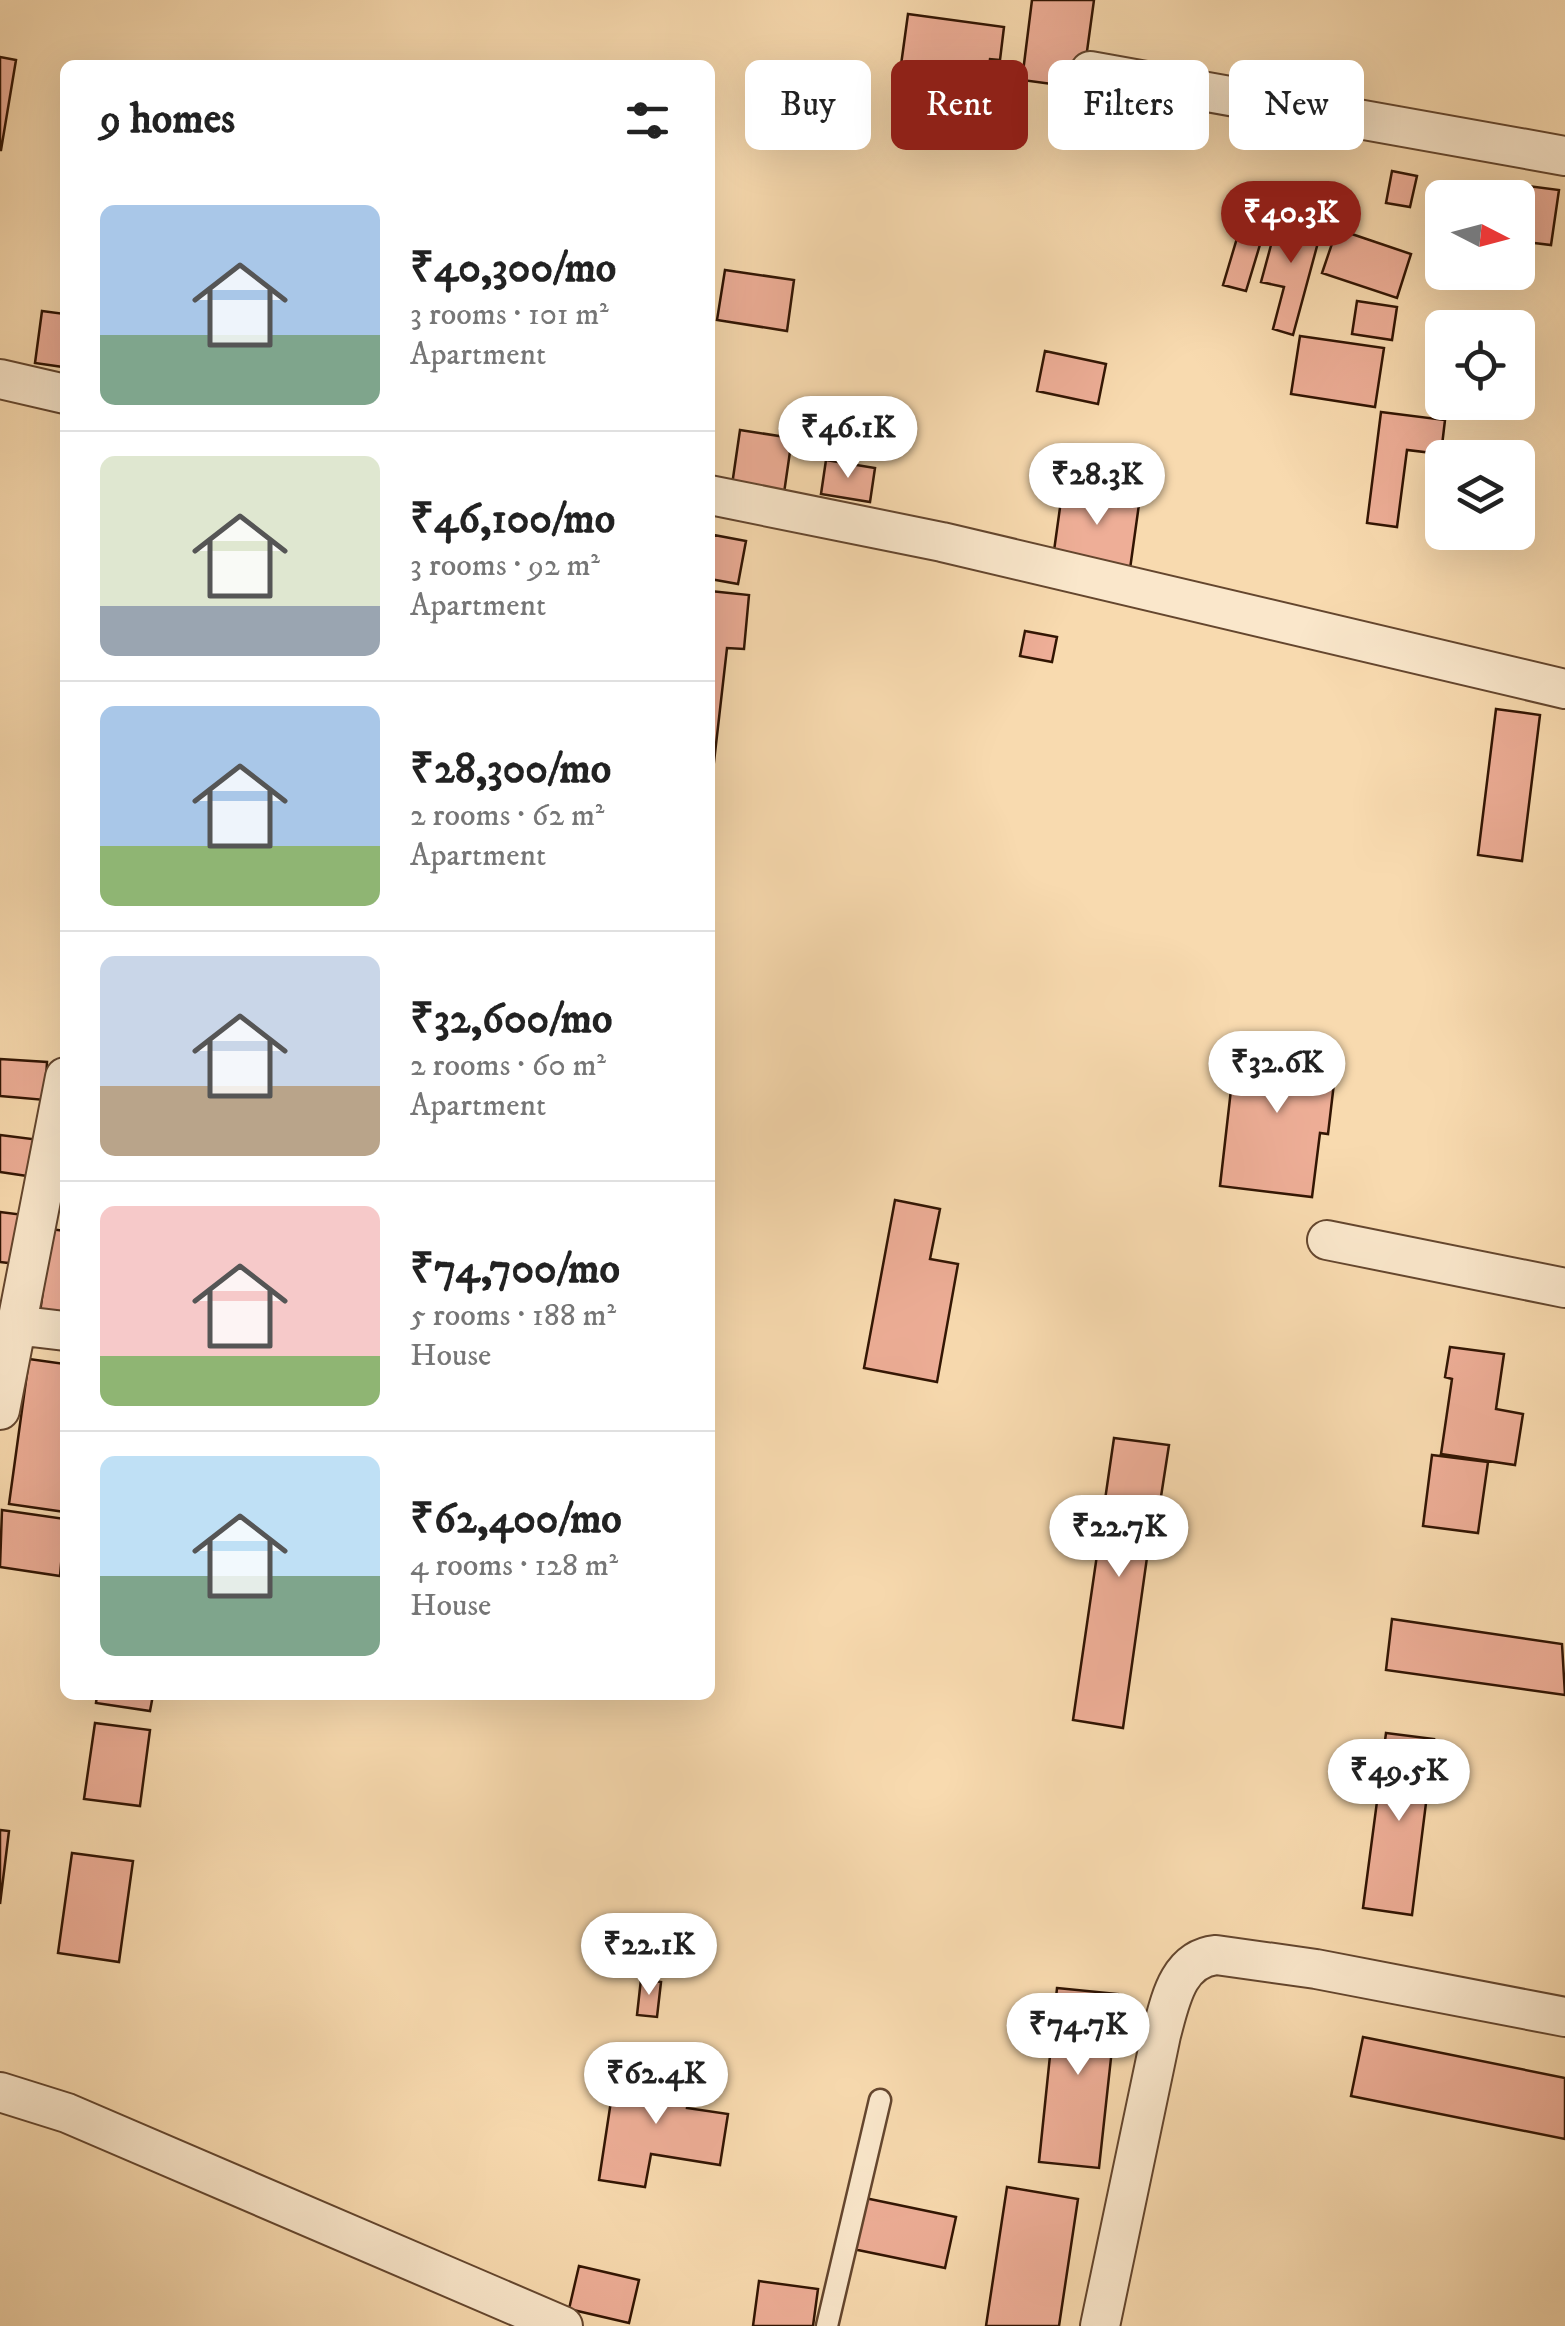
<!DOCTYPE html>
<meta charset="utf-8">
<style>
body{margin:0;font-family:"IM FELL DW Pica",serif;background:#f2f2f2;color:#222;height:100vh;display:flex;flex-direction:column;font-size:38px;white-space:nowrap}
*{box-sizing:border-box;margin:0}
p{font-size:32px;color:#767676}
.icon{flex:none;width:55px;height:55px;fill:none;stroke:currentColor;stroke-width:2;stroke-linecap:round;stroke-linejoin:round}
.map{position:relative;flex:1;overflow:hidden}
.drawer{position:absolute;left:60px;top:60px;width:655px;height:1640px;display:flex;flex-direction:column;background:#fff;border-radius:15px;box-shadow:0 10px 40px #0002}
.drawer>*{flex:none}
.guide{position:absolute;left:745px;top:60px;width:670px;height:90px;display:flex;gap:20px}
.needle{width:65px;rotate:96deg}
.buttons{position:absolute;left:1425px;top:180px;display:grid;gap:20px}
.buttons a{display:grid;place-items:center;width:110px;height:110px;border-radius:15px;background:#fff;box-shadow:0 10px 40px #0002;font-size:50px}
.price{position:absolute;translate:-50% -85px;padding:0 22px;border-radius:35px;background:#fff;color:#222;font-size:32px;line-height:65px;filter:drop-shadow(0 2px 5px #0008)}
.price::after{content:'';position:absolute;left:50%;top:60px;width:30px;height:22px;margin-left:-15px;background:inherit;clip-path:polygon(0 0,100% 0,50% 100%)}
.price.current{background:#8f2418;color:#fff}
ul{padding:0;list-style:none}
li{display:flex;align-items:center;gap:30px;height:250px;padding:0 40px}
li+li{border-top:2px solid #e0e0e0}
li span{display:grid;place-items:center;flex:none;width:280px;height:200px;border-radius:15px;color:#555}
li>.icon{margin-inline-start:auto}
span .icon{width:120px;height:120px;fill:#fffc;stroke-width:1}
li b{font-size:42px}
h2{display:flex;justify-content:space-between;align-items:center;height:120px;padding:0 40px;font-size:42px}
.chip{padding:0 35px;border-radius:15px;background:#fff;box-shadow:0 10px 40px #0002;font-size:35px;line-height:90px}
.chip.current{background:#8f2418;color:#fff}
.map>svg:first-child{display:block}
.building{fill:#eeae97;stroke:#321503;stroke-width:2.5}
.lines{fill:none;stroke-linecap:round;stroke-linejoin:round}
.service-casing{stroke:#64462e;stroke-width:25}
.minor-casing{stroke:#64462e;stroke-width:42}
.service{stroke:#fae7cb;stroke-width:20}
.minor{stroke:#fae7cb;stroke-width:38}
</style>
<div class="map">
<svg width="1565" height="2326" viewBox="0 0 1565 2326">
<rect width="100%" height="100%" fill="#f8daaf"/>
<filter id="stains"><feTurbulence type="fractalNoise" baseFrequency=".002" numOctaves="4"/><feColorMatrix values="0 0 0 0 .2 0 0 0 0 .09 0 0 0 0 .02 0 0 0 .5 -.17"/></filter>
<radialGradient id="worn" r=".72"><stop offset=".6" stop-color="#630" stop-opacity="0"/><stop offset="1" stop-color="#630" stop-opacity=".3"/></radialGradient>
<path class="building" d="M1032 0H1094L1082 88 1022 80Z
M908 14 1004 27 1000 60 990 59 981 128 894 116Z
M0 57 16 60 1 150H0Z
M1392 171 1417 176 1410 207 1386 203Z
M1497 182 1559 190 1551 245 1518 241V198H1495Z
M1249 198 1272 205 1246 291 1223 285Z
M1280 212 1323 224 1293 335 1273 329 1284 287 1261 282Z
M1337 229 1411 254 1397 298 1322 273Z
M725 270 794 280 787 331 717 320Z
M1357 301 1397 307 1392 340 1352 334Z
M42 311 65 314 63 367 35 363Z
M1300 336 1384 348 1375 407 1291 394Z
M1045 351 1106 364 1098 404 1037 391Z
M1381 412 1445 420 1441 454 1407 450 1397 527 1367 523Z
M740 430 792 438 784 493 732 485Z
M826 460 875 468 870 502 821 494Z
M1063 486 1140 497 1130 569 1053 558Z
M714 535 746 541 738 584 710 579Z
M710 591 749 595 744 649 727 648 714 762 710 761Z
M1025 631 1057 637 1052 662 1020 656Z
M1496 709 1540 715 1522 861 1478 855Z
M1237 1037 1338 1049 1328 1134 1320 1133 1312 1197 1220 1186Z
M0 1059 47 1062 45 1100 0 1096Z
M0 1135 40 1140 34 1177 0 1172Z
M895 1200 940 1209 930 1259 958 1264 937 1382 864 1368Z
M0 1212 24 1215 17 1264 0 1262Z
M51 1229 65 1231V1331L38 1328Z
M1450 1347 1504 1354 1496 1409 1523 1414 1515 1465 1441 1454 1452 1379 1445 1377Z
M29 1359 65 1364V1512L9 1504Z
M1114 1438 1169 1445 1158 1516 1153 1515 1123 1728 1073 1720Z
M1432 1455 1488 1462 1478 1533 1423 1526Z
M2 1510 65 1519 60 1576 0 1567Z
M1392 1619 1562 1644 1565 1695 1386 1670Z
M97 1695H153L150 1711 96 1703Z
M95 1723 150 1730 140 1806 84 1799Z
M1386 1733 1434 1739 1412 1915 1363 1908Z
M0 1830 9 1831 0 1904Z
M72 1853 133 1861 119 1962 58 1953Z
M641 1979 661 1982 657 2017 637 2015Z
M1057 1988 1118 1994 1099 2168 1039 2162Z
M1363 2037 1565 2078V2139L1351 2096Z
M616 2068 691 2080 687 2108 728 2114 720 2165 651 2154 645 2187 599 2180Z
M1007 2187 1078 2199 1059 2326H986Z
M865 2198 956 2217 945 2268 853 2249Z
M579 2266 639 2280 629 2323 569 2309Z
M759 2281 818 2289 813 2326H753Z"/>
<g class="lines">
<g class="service-casing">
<path id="service" d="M827 2326 880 2100"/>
</g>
<g class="minor-casing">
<path id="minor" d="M1090 71 1565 156
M0 379 65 394
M710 495 942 542 1565 689
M1327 1240 1565 1288
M15 1325 65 1331
M0 1410 65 1077
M0 2092 67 2113 563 2326
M1100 2326 1161 2035C1170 2002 1177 1959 1216 1955L1316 1969 1565 2017"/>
</g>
<use href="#service" class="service"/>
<use href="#minor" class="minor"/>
</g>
<rect width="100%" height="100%" filter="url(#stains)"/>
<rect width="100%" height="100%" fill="url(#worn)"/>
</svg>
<div class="buttons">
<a><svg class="needle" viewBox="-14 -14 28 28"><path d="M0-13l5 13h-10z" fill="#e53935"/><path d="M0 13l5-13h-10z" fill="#767676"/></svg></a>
<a><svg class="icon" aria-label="locate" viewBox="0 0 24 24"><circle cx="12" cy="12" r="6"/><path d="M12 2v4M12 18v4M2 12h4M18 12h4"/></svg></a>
<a><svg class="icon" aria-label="layers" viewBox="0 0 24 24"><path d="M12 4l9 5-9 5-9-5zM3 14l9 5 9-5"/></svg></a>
</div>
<b class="price current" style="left:1291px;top:266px">₹40.3K</b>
<b class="price" style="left:848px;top:481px">₹46.1K</b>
<b class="price" style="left:1097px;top:528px">₹28.3K</b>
<b class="price" style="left:1277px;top:1116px">₹32.6K</b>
<b class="price" style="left:1119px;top:1580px">₹22.7K</b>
<b class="price" style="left:1399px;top:1824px">₹49.5K</b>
<b class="price" style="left:649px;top:1998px">₹22.1K</b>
<b class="price" style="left:1078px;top:2078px">₹74.7K</b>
<b class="price" style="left:656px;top:2127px">₹62.4K</b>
<div class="guide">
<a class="chip">Buy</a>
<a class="chip current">Rent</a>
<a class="chip">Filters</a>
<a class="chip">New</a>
</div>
<section class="drawer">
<h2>9 homes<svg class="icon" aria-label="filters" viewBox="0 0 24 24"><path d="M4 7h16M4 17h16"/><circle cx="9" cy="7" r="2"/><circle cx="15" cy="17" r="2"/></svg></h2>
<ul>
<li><span style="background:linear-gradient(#a9c7e8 65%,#7fa58c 0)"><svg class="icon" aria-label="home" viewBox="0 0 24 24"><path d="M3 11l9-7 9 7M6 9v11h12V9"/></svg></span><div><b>₹40,300/mo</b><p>3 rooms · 101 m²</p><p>Apartment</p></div></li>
<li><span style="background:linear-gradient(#dfe7d0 75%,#9aa5b1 0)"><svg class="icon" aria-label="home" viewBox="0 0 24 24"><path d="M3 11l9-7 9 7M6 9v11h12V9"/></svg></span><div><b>₹46,100/mo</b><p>3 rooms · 92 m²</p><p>Apartment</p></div></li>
<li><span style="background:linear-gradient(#a9c7e8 70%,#8fb573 0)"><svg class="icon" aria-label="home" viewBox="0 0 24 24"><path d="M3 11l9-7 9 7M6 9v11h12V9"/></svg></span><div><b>₹28,300/mo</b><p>2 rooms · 62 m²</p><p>Apartment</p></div></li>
<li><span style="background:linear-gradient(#c9d6e8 65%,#b9a48a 0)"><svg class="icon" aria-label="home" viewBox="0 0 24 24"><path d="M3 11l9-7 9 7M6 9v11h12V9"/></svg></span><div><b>₹32,600/mo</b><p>2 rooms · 60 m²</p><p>Apartment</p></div></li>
<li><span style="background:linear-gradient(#f6c9c9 75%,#8fb573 0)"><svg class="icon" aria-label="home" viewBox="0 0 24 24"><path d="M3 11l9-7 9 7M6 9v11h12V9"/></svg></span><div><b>₹74,700/mo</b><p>5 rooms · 188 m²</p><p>House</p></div></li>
<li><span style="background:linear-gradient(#bfe0f5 60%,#7fa58c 0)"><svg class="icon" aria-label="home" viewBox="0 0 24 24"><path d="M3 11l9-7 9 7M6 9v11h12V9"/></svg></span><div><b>₹62,400/mo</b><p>4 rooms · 128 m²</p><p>House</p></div></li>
</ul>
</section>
</div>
